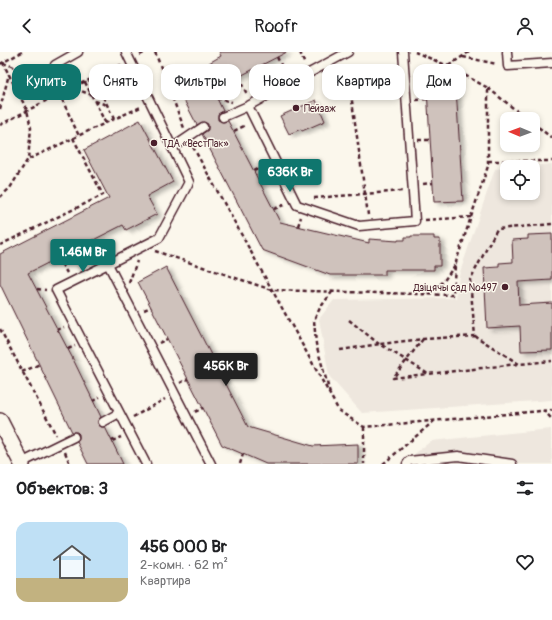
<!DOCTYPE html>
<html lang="ru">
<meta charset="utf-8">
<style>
body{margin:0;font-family:Pangolin,sans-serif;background:#f2f2f2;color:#202124;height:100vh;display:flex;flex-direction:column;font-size:15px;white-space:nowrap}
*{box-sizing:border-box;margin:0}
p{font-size:13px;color:#757577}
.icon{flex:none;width:22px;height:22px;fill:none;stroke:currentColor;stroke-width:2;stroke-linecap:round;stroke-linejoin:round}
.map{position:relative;height:412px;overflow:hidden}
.sheet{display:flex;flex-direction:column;background:#fff;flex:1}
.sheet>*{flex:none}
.hud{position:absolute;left:12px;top:12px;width:528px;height:36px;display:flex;gap:8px}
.needle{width:26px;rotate:271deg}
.tools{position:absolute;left:500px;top:60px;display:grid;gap:8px}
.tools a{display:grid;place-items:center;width:40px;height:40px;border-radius:8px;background:#fff;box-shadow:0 2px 6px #0003;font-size:20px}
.price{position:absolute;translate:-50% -34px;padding:0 9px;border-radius:4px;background:#0f766e;color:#fff;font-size:13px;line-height:26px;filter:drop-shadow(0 1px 2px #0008)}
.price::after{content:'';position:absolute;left:50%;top:24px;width:12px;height:9px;margin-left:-6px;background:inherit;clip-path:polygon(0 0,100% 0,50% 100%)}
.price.on{background:#222;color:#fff}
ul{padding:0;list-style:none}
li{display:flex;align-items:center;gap:12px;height:100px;padding:0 16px}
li+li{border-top:1px solid #e0e0e0}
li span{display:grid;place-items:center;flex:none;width:112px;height:80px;border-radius:12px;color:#555}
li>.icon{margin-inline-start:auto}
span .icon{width:48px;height:48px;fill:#fffc;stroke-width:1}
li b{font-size:17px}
h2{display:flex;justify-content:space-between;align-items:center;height:48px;padding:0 16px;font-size:17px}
.chip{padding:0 14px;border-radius:12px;background:#fff;box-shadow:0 2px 6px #0003;font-size:14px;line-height:36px}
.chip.on{background:#0f766e;color:#fff}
header{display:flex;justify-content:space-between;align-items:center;height:52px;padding:0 16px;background:#fff;font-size:18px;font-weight:600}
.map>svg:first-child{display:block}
.built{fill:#eee7de}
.building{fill:#cfc2bc;stroke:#4a1f2b;filter:url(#shadow)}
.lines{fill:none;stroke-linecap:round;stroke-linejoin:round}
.service-casing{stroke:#4a1f2b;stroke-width:11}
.minor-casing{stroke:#4a1f2b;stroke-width:18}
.path{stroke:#4a1f2b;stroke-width:2.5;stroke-dasharray:4 3;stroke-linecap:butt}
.service{stroke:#fbf7ec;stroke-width:8}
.minor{stroke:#fbf7ec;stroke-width:15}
.poi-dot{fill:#4a1f2b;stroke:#fbf7ec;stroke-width:1.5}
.labels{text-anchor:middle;stroke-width:3;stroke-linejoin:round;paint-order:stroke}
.poi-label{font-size:10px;fill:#4a1f2b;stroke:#fbf7ec;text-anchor:start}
</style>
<header><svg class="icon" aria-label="back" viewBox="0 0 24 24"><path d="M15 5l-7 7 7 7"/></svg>Roofr<svg class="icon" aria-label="person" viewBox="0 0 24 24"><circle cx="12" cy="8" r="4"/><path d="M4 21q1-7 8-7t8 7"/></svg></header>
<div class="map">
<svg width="552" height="412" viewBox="0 0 552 412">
<defs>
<filter id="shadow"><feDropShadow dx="4.5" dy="2.5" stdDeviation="2" flood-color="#0004"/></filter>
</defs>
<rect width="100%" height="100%" fill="#fbf7ec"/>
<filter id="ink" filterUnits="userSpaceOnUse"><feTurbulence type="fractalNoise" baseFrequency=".025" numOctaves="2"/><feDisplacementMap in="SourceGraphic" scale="8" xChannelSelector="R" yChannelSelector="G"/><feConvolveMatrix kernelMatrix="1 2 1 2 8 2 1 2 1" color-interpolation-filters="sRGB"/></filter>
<g filter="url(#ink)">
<path class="built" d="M552 112V348L362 361 329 324 319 267 334 248 456 246 459 223 495 117 507 116V141H533V115H522Z
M551 377 552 412H402L431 389Z"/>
<path class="building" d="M219 0H287L213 38 223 59 218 62V68L223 70 228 69 280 170 369 191V187L398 189V188H405V185H411V184H434V187H440V214H434V218H385V223H330L262 198 202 82 208 78V72L203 70 197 73 183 46 186 44 181 34 205 22 203 18 210 14 209 11 221 4Z
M455 20 463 149 434 150 426 22Z
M316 48 325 69 302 79 301 77 289 82 280 64Z
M140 68 173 130 147 144 157 162 126 178 123 173 28 221 73 307 101 365 98 368V372L101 375H105L123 412H88L77 390 79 386V382L77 380H72L0 232V202L109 146 84 98Z
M552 182V228L518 230 519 253 552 251V298L521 299 520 274 487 276 484 216 499 215V211L513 210 512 188 528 187V183Z
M166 215 248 375 313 394 358 392V412H266L222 393 138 230Z"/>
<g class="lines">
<g class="service-casing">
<path id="service" d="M126 0 189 130 159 186 108 212 211 412
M507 0 508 14 552 11
M55 13 78 0
M248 54 297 153 359 174 415 169 403 0
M223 65 248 54 348 0
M172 96 203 75
M108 212 56 238 146 412
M103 370 119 361
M21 411 74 385
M407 412 409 409 458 404 512 412"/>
</g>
<g class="minor-casing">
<path id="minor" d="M0 369 22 412"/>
</g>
<path class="path" d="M155 0 184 76
M300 0 305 13
M140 3 146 0
M277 5 286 23
M463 5 497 12
M3 11 92 43
M0 12 22 0
M342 15 350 35 368 163
M415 24 448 14 469 0
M238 25 247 42
M94 26 114 67 141 55
M85 30 106 72
M488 36 527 67
M59 41 79 84
M217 46 232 50
M416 48 427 47
M95 49 107 53
M0 57 9 22
M533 71 552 86
M0 73 70 36 94 26 121 13
M234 79 246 73
M418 88H430
M193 95 339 359 364 375 552 358
M29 107 114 67
M488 109H552
M254 119 266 113
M423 132 433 131
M0 145 10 136 28 107 31 76 27 58 3 11
M314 146 402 139
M274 157 286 152
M425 168 471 165
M552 172 497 177 470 228 475 284 519 312 552 309
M298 174 301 165
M92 189 100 204
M0 193 103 143 73 86
M155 199 272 238 453 243 455 213 488 114V36L448 14 415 0
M58 206 67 221
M129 231 137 209
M37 237 46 238
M429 242 443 230 455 213
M144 258 151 255
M349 268 379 292
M0 277 56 383
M57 278 64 275
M475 284 423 287 380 292 428 322 518 312
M423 287 393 326 427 322
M159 291 167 287
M68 297 75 294
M340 298 380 292
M22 320 40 312
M180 331 188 327
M330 341 316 292 314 268 320 256 332 240
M93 349 100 345
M543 358 552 367
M195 360 203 356
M133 365 165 347
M364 375V412
M112 389 121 385
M65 400 70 412
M240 412 243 402
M383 412 434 369"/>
<use href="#service" class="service"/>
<use href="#minor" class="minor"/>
</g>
</g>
<g class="poi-dot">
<circle cx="296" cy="56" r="4"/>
<circle cx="154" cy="91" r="4"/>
<circle cx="505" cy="235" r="4"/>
</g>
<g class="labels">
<g class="poi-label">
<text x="304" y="60">Пейзаж</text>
<text x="162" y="95">ТДА «ВестПак»</text>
<text x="497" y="239" text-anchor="end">Дзіцячы сад №497</text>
</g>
</g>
</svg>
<div class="tools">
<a><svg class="needle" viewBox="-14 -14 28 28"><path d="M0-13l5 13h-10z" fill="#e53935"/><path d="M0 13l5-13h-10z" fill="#757577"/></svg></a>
<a><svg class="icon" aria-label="locate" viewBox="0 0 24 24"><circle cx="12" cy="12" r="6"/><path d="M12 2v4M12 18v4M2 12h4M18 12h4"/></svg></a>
</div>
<b class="price" style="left:290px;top:141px">636K Br</b>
<b class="price" style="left:83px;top:221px">1.46M Br</b>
<b class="price on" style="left:226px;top:335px">456K Br</b>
<div class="hud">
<a class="chip on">Купить</a>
<a class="chip">Снять</a>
<a class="chip">Фильтры</a>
<a class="chip">Новое</a>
<a class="chip">Квартира</a>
<a class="chip">Дом</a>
</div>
</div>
<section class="sheet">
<h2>Объектов: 3<svg class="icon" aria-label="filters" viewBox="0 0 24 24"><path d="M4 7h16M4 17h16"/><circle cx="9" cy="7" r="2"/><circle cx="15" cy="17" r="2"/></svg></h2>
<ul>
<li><span style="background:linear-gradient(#bfe0f5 70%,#c2b280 0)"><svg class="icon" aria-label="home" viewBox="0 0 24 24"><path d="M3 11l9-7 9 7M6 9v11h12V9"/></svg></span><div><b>456 000 Br</b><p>2-комн. · 62 m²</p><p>Квартира</p></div><svg class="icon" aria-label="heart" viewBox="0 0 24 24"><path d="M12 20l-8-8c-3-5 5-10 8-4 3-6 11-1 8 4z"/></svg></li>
</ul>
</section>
